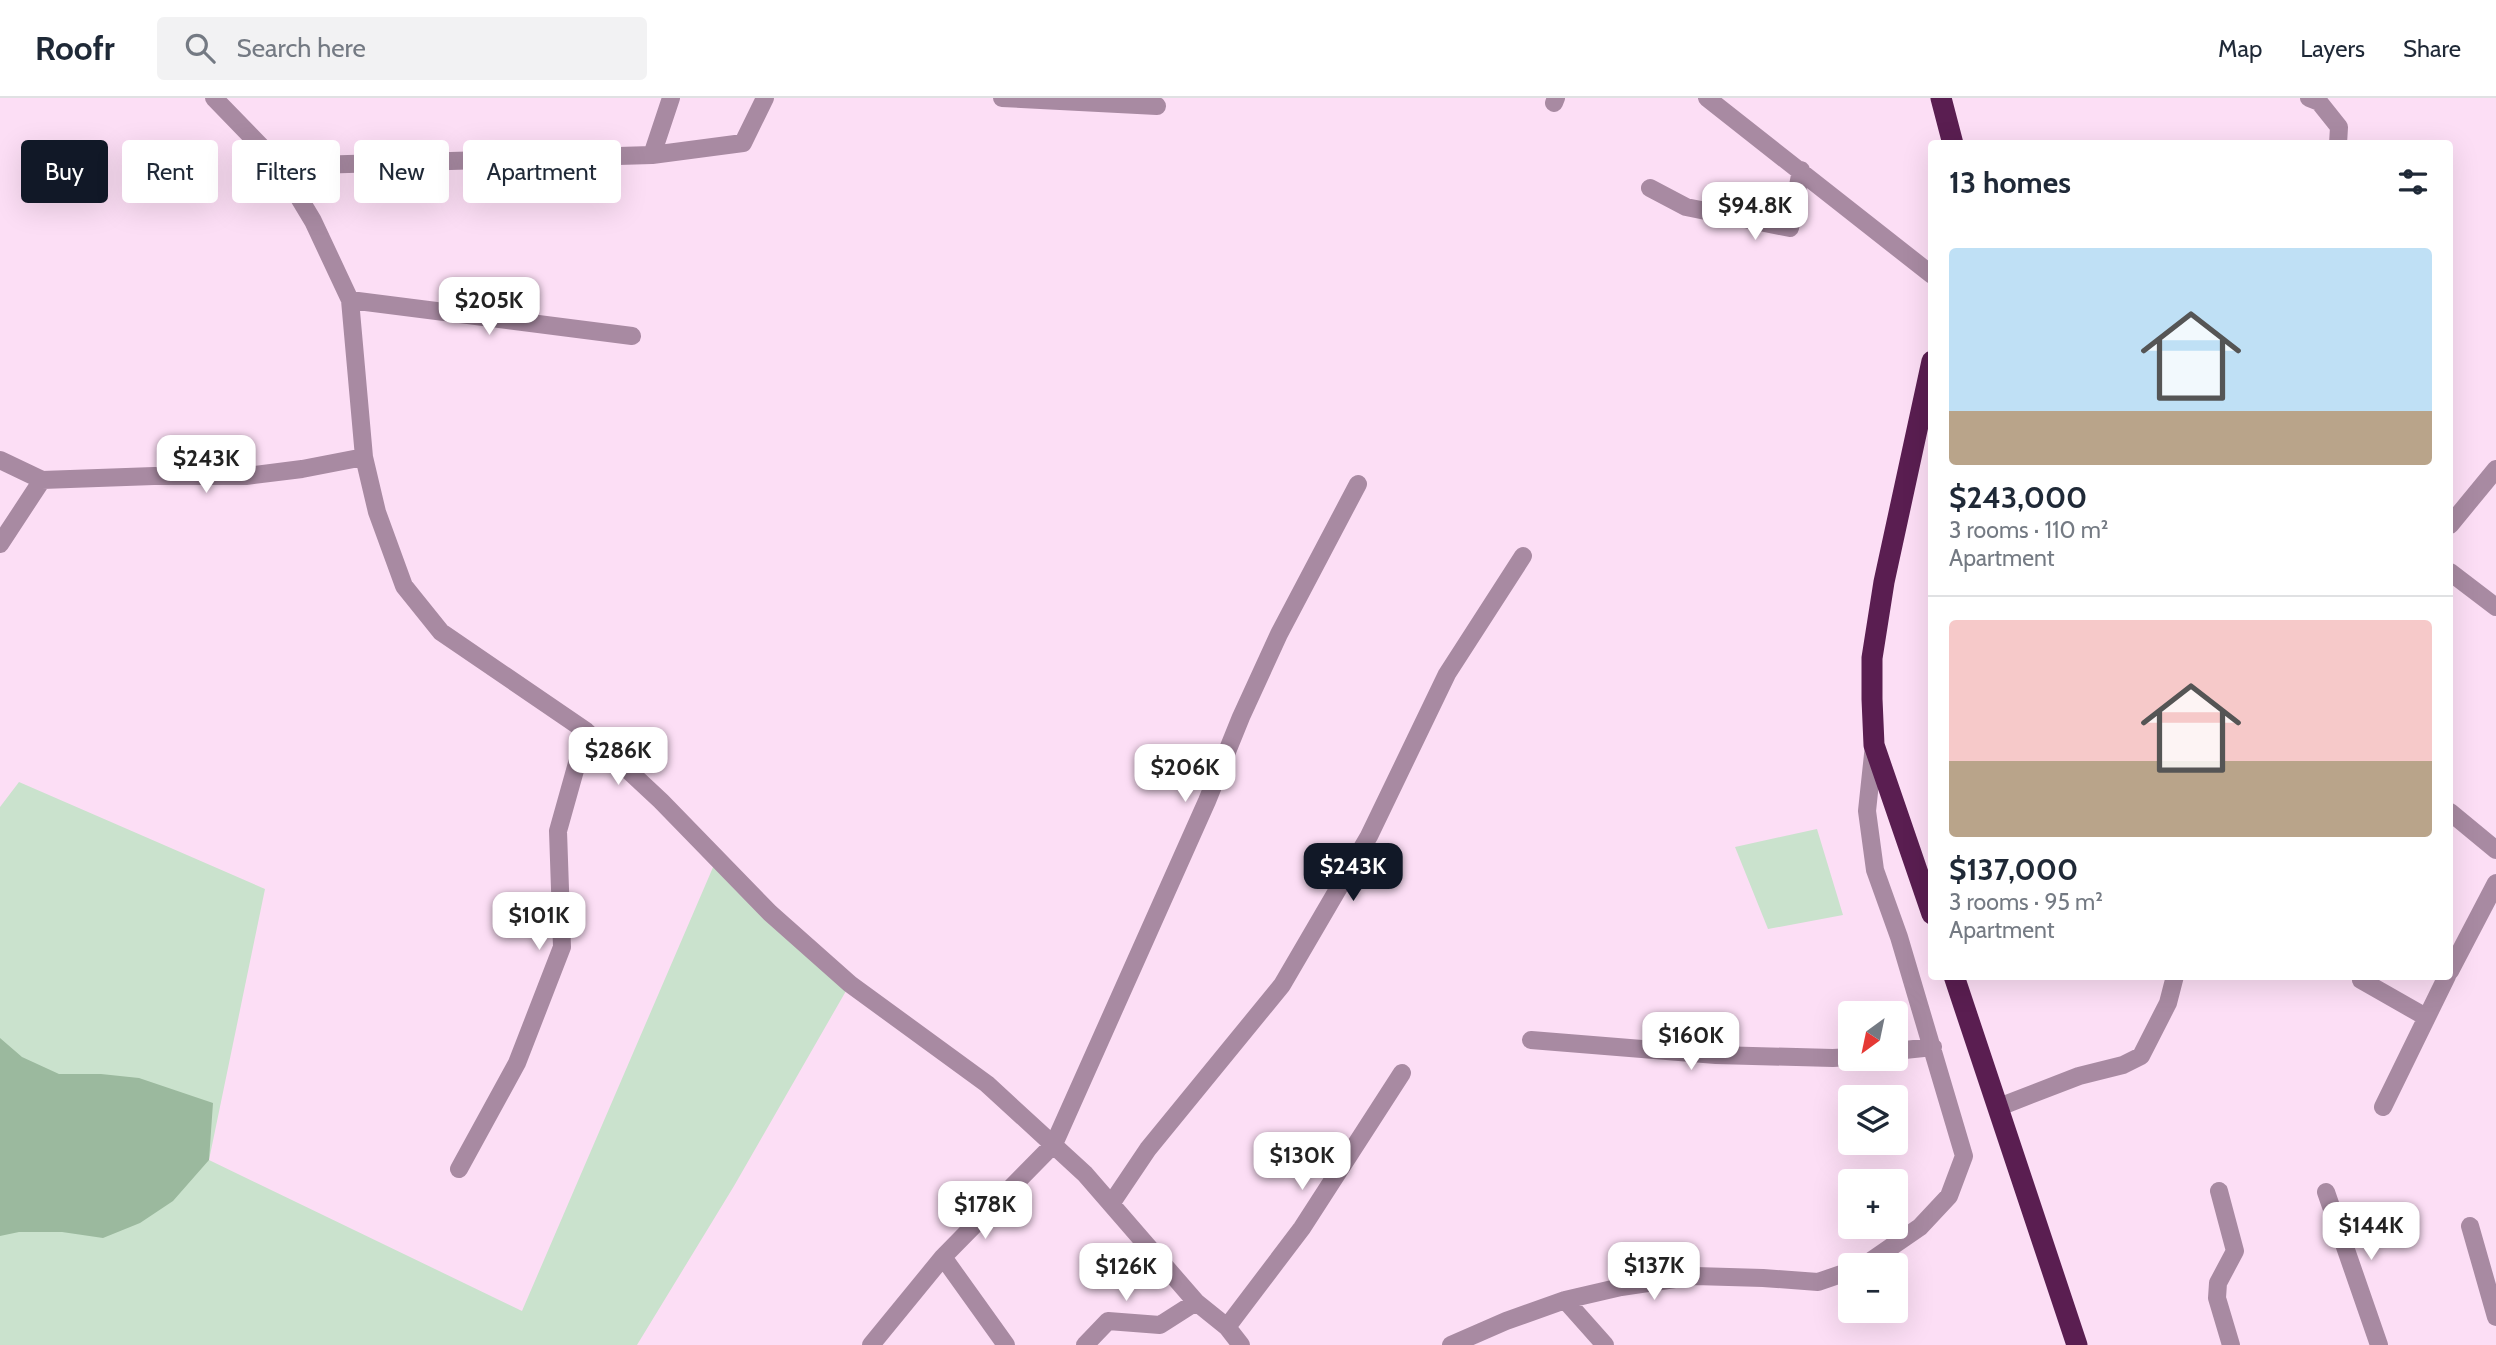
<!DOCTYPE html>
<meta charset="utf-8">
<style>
body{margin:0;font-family:Cabin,sans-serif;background:#f2f2f3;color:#1f2937;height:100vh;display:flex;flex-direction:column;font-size:26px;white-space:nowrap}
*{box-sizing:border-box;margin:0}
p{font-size:23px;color:#747a83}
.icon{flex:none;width:38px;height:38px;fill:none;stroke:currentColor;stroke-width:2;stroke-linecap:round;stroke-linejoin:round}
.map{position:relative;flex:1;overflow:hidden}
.sheet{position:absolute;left:1928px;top:42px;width:525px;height:840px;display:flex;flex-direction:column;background:#fff;border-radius:7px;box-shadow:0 7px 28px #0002}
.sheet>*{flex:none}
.banner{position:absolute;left:21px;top:42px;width:665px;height:63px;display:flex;gap:14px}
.needle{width:46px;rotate:213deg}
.controls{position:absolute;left:1838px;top:903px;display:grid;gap:14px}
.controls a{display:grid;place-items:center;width:70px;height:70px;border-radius:7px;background:#fff;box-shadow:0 7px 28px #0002;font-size:35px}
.price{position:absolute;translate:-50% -60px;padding:0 16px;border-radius:14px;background:#fff;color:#222;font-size:23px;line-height:46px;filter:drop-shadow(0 2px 4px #0008)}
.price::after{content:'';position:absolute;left:50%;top:42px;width:21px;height:16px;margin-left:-10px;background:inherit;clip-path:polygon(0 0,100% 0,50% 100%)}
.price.on{background:#111827;color:#fff}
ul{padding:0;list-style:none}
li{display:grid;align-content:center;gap:14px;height:371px;padding:0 21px}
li+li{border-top:2px solid #e0e1e3}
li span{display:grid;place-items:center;height:217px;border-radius:7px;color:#555}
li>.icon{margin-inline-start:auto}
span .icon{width:126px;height:126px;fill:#fffc;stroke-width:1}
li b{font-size:30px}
h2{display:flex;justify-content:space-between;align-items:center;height:84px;padding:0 21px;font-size:30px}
.tag{padding:0 24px;border-radius:7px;background:#fff;box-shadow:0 7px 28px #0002;font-size:24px;line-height:63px}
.tag.on{background:#111827;color:#fff}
header{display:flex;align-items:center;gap:42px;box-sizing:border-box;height:98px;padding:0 35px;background:#fff;border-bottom:2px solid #e0e1e3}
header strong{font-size:33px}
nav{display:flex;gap:38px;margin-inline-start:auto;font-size:24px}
.search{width:490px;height:63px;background:#f2f2f3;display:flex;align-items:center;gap:18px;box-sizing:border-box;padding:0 24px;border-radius:7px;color:#747a83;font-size:26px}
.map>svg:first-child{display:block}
.green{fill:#cae2cd}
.forest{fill:#9bb99e}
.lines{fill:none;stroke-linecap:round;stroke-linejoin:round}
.minor{stroke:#a88aa2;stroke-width:18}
.highway{stroke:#5a1e51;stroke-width:21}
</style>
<header>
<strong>Roofr</strong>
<div class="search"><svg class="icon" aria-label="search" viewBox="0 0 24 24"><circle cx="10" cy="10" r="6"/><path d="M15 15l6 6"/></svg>Search here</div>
<nav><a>Map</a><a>Layers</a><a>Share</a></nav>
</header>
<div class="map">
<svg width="2496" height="1247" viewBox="0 0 2496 1247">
<rect width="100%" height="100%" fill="#fcdef5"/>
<path class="green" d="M19 684 265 791 209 1062 522 1213 717 760 850 886 734 1088 637 1247H0V709Z
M1817 731 1843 817 1768 831 1735 749Z"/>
<path class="forest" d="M0 940 22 959 59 976H101L139 980 213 1005 209 1062 173 1103 140 1125 103 1140 62 1134H19L0 1138Z"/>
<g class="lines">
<path class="minor" d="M214 0 280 68 313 123 350 202 364 359 377 414 404 488 441 534 586 633 661 703 770 815 850 886 987 986 1085 1076 1196 1204 1227 1229 1241 1247
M1002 0 1157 8
M1707 0 1932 177
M2309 0 2319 4 2339 29 2338 46
M1554 5 1556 0
M652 57 671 0
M280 68 652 57 743 45 765 0
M1650 90 1686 109 1790 130 1801 72
M350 202 632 238
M0 362 42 382 154 378H246L302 371 364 359
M2450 427 2496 371
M0 446 42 382
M2450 474 2496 509
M2450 714 2496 752
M2450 873 2496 785
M2361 882 2426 919
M1531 942 1716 957 1833 960 1850 959
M1895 953 1933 949
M1999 1009 2079 978 2123 967 2141 958 2168 905 2175 878
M2383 1009 2447 878
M459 1071 517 965 562 849 558 733 586 633
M2219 1093 2235 1153 2218 1185 2217 1200 2231 1247
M2326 1094 2379 1247
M1111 1106 1148 1051 1282 887 1369 738 1447 576 1523 458
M2470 1128 2496 1219
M1865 1167 1920 1129 1949 1098 1964 1058 1899 839 1875 772 1867 713 1874 647
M1565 1202 1605 1247
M1227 1229 1302 1130 1402 975
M871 1247 943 1159
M1006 1247 943 1159 1054 1046 1207 703 1241 619 1279 536 1358 386
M1085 1247 1108 1223 1160 1227 1196 1204
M1451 1247 1506 1223 1565 1202 1621 1189 1695 1178 1763 1180 1818 1184 1850 1173"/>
<path class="highway" d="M1941 0 1953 46
M1932 263 1884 484 1872 560V601L1874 647 1932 816
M1954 878 2077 1247"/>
</g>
</svg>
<div class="controls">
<a><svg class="needle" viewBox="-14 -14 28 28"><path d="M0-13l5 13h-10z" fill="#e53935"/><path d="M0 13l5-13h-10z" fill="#747a83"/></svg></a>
<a><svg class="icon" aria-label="layers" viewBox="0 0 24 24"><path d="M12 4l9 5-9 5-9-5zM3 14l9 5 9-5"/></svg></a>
<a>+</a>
<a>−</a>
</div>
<b class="price" style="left:1755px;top:144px">$94.8K</b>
<b class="price" style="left:489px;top:239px">$205K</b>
<b class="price" style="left:206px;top:397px">$243K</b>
<b class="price" style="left:618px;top:689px">$286K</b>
<b class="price" style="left:1185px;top:706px">$206K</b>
<b class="price on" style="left:1353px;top:805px">$243K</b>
<b class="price" style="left:539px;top:854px">$101K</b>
<b class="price" style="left:1691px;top:974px">$160K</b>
<b class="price" style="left:1302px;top:1094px">$130K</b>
<b class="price" style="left:985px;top:1143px">$178K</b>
<b class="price" style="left:2371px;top:1164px">$144K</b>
<b class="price" style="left:1654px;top:1204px">$137K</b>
<b class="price" style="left:1126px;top:1205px">$126K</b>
<div class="banner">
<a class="tag on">Buy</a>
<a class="tag">Rent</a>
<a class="tag">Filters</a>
<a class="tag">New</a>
<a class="tag">Apartment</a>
</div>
<section class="sheet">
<h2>13 homes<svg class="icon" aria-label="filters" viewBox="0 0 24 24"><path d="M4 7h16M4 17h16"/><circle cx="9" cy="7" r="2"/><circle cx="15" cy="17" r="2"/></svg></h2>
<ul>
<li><span style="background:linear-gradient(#bfe0f5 75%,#b9a48a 0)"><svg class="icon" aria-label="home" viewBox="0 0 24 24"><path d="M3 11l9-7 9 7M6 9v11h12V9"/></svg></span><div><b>$243,000</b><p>3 rooms · 110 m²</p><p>Apartment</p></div></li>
<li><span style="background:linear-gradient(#f6c9c9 65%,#b9a48a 0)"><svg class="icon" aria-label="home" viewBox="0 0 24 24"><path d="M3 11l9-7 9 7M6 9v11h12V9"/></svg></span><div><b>$137,000</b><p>3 rooms · 95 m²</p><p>Apartment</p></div></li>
</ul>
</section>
</div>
